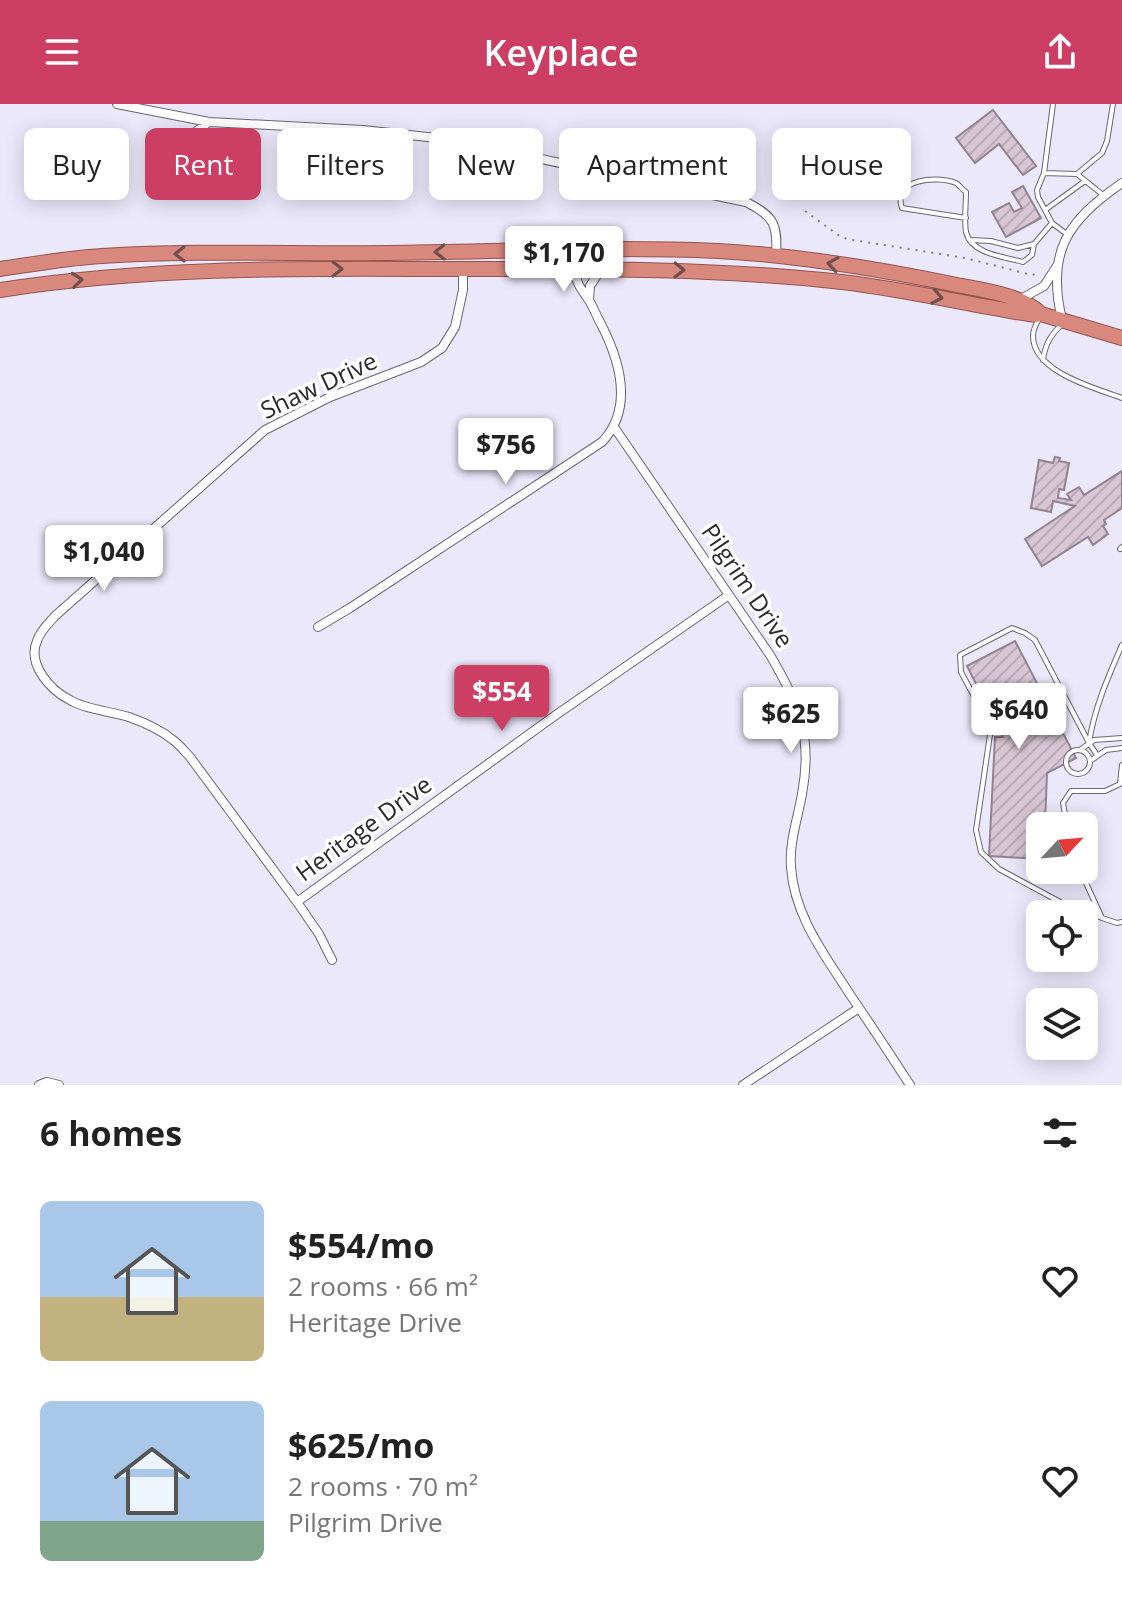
<!DOCTYPE html>
<meta charset="utf-8">
<style>
body{margin:0;font-family:"Open Sans",sans-serif;background:#f6f6f6;color:#222;height:100vh;display:flex;flex-direction:column;font-size:30px;white-space:nowrap}
*{box-sizing:border-box;margin:0}
p{font-size:26px;color:#767676}
.icon{flex:none;width:44px;height:44px;fill:none;stroke:currentColor;stroke-width:2;stroke-linecap:round;stroke-linejoin:round}
.map{position:relative;height:981px;overflow:hidden}
.sheet{display:flex;flex-direction:column;background:#fff;flex:1}
.sheet>*{flex:none}
.banner{position:absolute;left:24px;top:24px;width:1074px;height:72px;display:flex;gap:16px}
.needle{width:52px;rotate:64deg}
.controls{position:absolute;left:1026px;top:708px;display:grid;gap:16px}
.controls a{display:grid;place-items:center;width:72px;height:72px;border-radius:12px;background:#fff;box-shadow:0 4px 20px #0003;font-size:40px}
.price{position:absolute;translate:-50% -68px;padding:0 18px;border-radius:8px;background:#fff;color:#222;font-size:26px;line-height:52px;filter:drop-shadow(0 2px 4px #0008)}
.price::after{content:'';position:absolute;left:50%;top:48px;width:24px;height:18px;margin-left:-12px;background:inherit;clip-path:polygon(0 0,100% 0,50% 100%)}
.price.on{background:#cd3e65;color:#fff}
ul{padding:0;list-style:none}
li{display:flex;align-items:center;gap:24px;height:200px;padding:0 40px}
li span{display:grid;place-items:center;flex:none;width:224px;height:160px;border-radius:12px;color:#555}
li>.icon{margin-inline-start:auto}
span .icon{width:96px;height:96px;fill:#fffc;stroke-width:1}
li b{font-size:34px}
h2{display:flex;justify-content:space-between;align-items:center;height:96px;padding:0 40px;font-size:34px}
.pill{padding:0 28px;border-radius:12px;background:#fff;box-shadow:0 4px 20px #0003;font-size:28px;line-height:72px}
.pill.on{background:#cd3e65;color:#fff}
header{display:flex;justify-content:space-between;align-items:center;height:104px;padding:0 40px;background:#cd3e65;color:#fff;font-size:36px;font-weight:600}
.map>svg:first-child{display:block}
.building{fill:url(#building-hatch);stroke:#92838f;stroke-width:2}
.lines{fill:none;stroke-linecap:round;stroke-linejoin:round}
.service-casing{stroke:#696677;stroke-width:6}
.minor-casing{stroke:#696677;stroke-width:10}
.trunk-casing{stroke:#95534c;stroke-width:16}
.path{stroke:#83818e;stroke-width:2;stroke-dasharray:2 6;stroke-linecap:butt}
.service{stroke:#fff;stroke-width:4}
.minor{stroke:#fff;stroke-width:8}
.trunk{stroke:#d8887c;stroke-width:14}
.oneway{stroke:#704f4e}
.labels{text-anchor:middle;stroke-width:7;stroke-linejoin:round;paint-order:stroke}
.street-label{font-size:24px;fill:#2b2930;stroke:#fff}
</style>
<header><svg class="icon" aria-label="menu" viewBox="0 0 24 24"><path d="M4 6h16M4 12h16M4 18h16"/></svg>Keyplace<svg class="icon" aria-label="share" viewBox="0 0 24 24"><path d="M12 15V3M7 8l5-5 5 5M5 13v7h14v-7"/></svg></header>
<div class="map">
<svg width="1122" height="981" viewBox="0 0 1122 981">
<defs>
<pattern id="building-hatch" width="6" height="6" patternUnits="userSpaceOnUse" patternTransform="scale(2)"><rect width="6" height="6" fill="#d7c6d3"/><path d="M-1 1l2-2M0 6l6-6M5 7l2-2" fill="none" stroke="#b9aab5"/></pattern>
</defs>
<rect width="100%" height="100%" fill="#ebe8fb"/>
<path class="building" d="M993 6 1036 62 1023 71 999 40 975 59 956 34Z
M1023 82 1041 114 1006 133 992 108 1009 99 1014 108 1022 104 1012 88Z
M1055 353 1060 354 1059 357 1069 359 1064 386 1059 385 1058 394 1071 396 1067 390 1079 383 1084 391 1122 367V404L1104 416 1106 420 1103 422 1108 430 1093 441 1088 433 1042 462 1025 435 1075 402 1053 397 1051 408 1031 404 1039 356 1053 359Z
M1015 537 1076 654 1047 669 1045 722H1040V755L989 752 995 633H1003L967 562Z"/>
<g class="lines">
<g class="service-casing">
<path id="service" d="M1053 0 1044 69 1037 86 1038 93 1052 119 1068 131
M1044 69 1077 70 1103 91
M1077 70 1102 49 1107 37 1113 0
M1045 106 1085 77
M966 114 902 104C892 75 937 71 956 79 958 80 964 87 966 88 966 101 964 116 966 128 971 150 1005 153 1023 158L1032 151 1034 140 1052 119
M970 136 991 137 1018 144 1034 140
M1039 215C1036 220 1033 226 1033 232 1033 268 1095 284 1122 294
M1043 256C1045 240 1051 231 1062 220
M1120 445 1122 443
M1089 639 1035 536 1025 529 1012 524 960 551 961 568 991 624 976 726 981 748 999 765 1062 799 1102 814 1117 819 1122 818
M1080 646 1094 636 1122 634
M1066 658a12 12 0 1 1 24 0a12 12 0 1 1-24 0Z
M1097 651 1089 639C1094 605 1108 573 1122 541
M1090 657 1106 646 1122 644
M1067 722 1063 699 1071 687H1105L1120 680 1122 661
M1080 766 1102 814"/>
</g>
<g class="minor-casing">
<path id="minor" d="M117 0 209 18 363 26 446 35 746 98C774 112 778 120 776 152
M155 58 209 18
M589 196 590 182 601 165
M1019 196 1044 182 1057 162
M1062 216C1046 148 1067 117 1122 79
M614 323 770 551C799 600 813 632 802 690 798 714 789 738 791 763 794 811 824 850 849 889 870 920 890 950 910 981
M318 523 350 504 602 338C634 304 620 257 601 220 597 213 594 205 590 198 581 185 577 180 573 165L583 156 597 148
M297 798 553 613 729 491
M332 856 319 830 297 798 190 653C185 648 179 640 173 636 161 626 143 618 129 613 110 607 87 606 70 596 50 586 27 560 37 537 40 527 48 520 55 512L265 326 330 293 421 258 442 244 455 223 463 186V165
M39 981 47 978 59 981
M743 981 859 904"/>
</g>
<g class="trunk-casing">
<path id="trunk" d="M0 165C34 160 68 154 102 152 196 146 291 150 386 149 496 148 607 142 718 147 797 151 879 165 957 181 982 186 1023 191 1041 210
M0 186C142 164 286 164 430 165 568 165 705 163 842 178 901 185 958 198 1016 208L1036 211 1041 210 1122 234"/>
</g>
<path class="path" d="M805 107 838 131 847 135 965 154 1032 171 1039 169"/>
<use href="#service" class="service"/>
<use href="#minor" class="minor"/>
<use href="#trunk" class="trunk"/>
</g>
<defs><path id="oneway-chevron" d="M-2-3.5L2.5 0L-2 3.5" fill="none" stroke-width="1.6" stroke-linecap="round" stroke-linejoin="round" transform="scale(2)"/></defs>
<g class="oneway">
<use href="#oneway-chevron" transform="translate(440 148) rotate(179)"/>
<use href="#oneway-chevron" transform="translate(180 150) rotate(179)"/>
<use href="#oneway-chevron" transform="translate(833 160) rotate(-171)"/>
<use href="#oneway-chevron" transform="translate(337 165)"/>
<use href="#oneway-chevron" transform="translate(679 166) rotate(1)"/>
<use href="#oneway-chevron" transform="translate(77 176) rotate(-6)"/>
<use href="#oneway-chevron" transform="translate(937 193) rotate(11)"/>
</g>
<g class="labels">
<g class="street-label">
<text transform="translate(319 282) rotate(-25)" y="8">Shaw Drive</text>
<text transform="translate(747 482) rotate(56)" y="8">Pilgrim Drive</text>
<text transform="translate(364 725) rotate(-36)" y="8">Heritage Drive</text>
</g>
</g>
</svg>
<div class="controls">
<a><svg class="needle" viewBox="-14 -14 28 28"><path d="M0-13l5 13h-10z" fill="#e53935"/><path d="M0 13l5-13h-10z" fill="#767676"/></svg></a>
<a><svg class="icon" aria-label="locate" viewBox="0 0 24 24"><circle cx="12" cy="12" r="6"/><path d="M12 2v4M12 18v4M2 12h4M18 12h4"/></svg></a>
<a><svg class="icon" aria-label="layers" viewBox="0 0 24 24"><path d="M12 4l9 5-9 5-9-5zM3 14l9 5 9-5"/></svg></a>
</div>
<b class="price" style="left:564px;top:190px">$1,170</b>
<b class="price" style="left:506px;top:382px">$756</b>
<b class="price" style="left:104px;top:489px">$1,040</b>
<b class="price on" style="left:502px;top:629px">$554</b>
<b class="price" style="left:1019px;top:647px">$640</b>
<b class="price" style="left:791px;top:651px">$625</b>
<div class="banner">
<a class="pill">Buy</a>
<a class="pill on">Rent</a>
<a class="pill">Filters</a>
<a class="pill">New</a>
<a class="pill">Apartment</a>
<a class="pill">House</a>
</div>
</div>
<section class="sheet">
<h2>6 homes<svg class="icon" aria-label="filters" viewBox="0 0 24 24"><path d="M4 7h16M4 17h16"/><circle cx="9" cy="7" r="2"/><circle cx="15" cy="17" r="2"/></svg></h2>
<ul>
<li><span style="background:linear-gradient(#a9c7e8 60%,#c2b280 0)"><svg class="icon" aria-label="home" viewBox="0 0 24 24"><path d="M3 11l9-7 9 7M6 9v11h12V9"/></svg></span><div><b>$554/mo</b><p>2 rooms · 66 m²</p><p>Heritage Drive</p></div><svg class="icon" aria-label="heart" viewBox="0 0 24 24"><path d="M12 20l-8-8c-3-5 5-10 8-4 3-6 11-1 8 4z"/></svg></li>
<li><span style="background:linear-gradient(#a9c7e8 75%,#7fa58c 0)"><svg class="icon" aria-label="home" viewBox="0 0 24 24"><path d="M3 11l9-7 9 7M6 9v11h12V9"/></svg></span><div><b>$625/mo</b><p>2 rooms · 70 m²</p><p>Pilgrim Drive</p></div><svg class="icon" aria-label="heart" viewBox="0 0 24 24"><path d="M12 20l-8-8c-3-5 5-10 8-4 3-6 11-1 8 4z"/></svg></li>
</ul>
</section>
